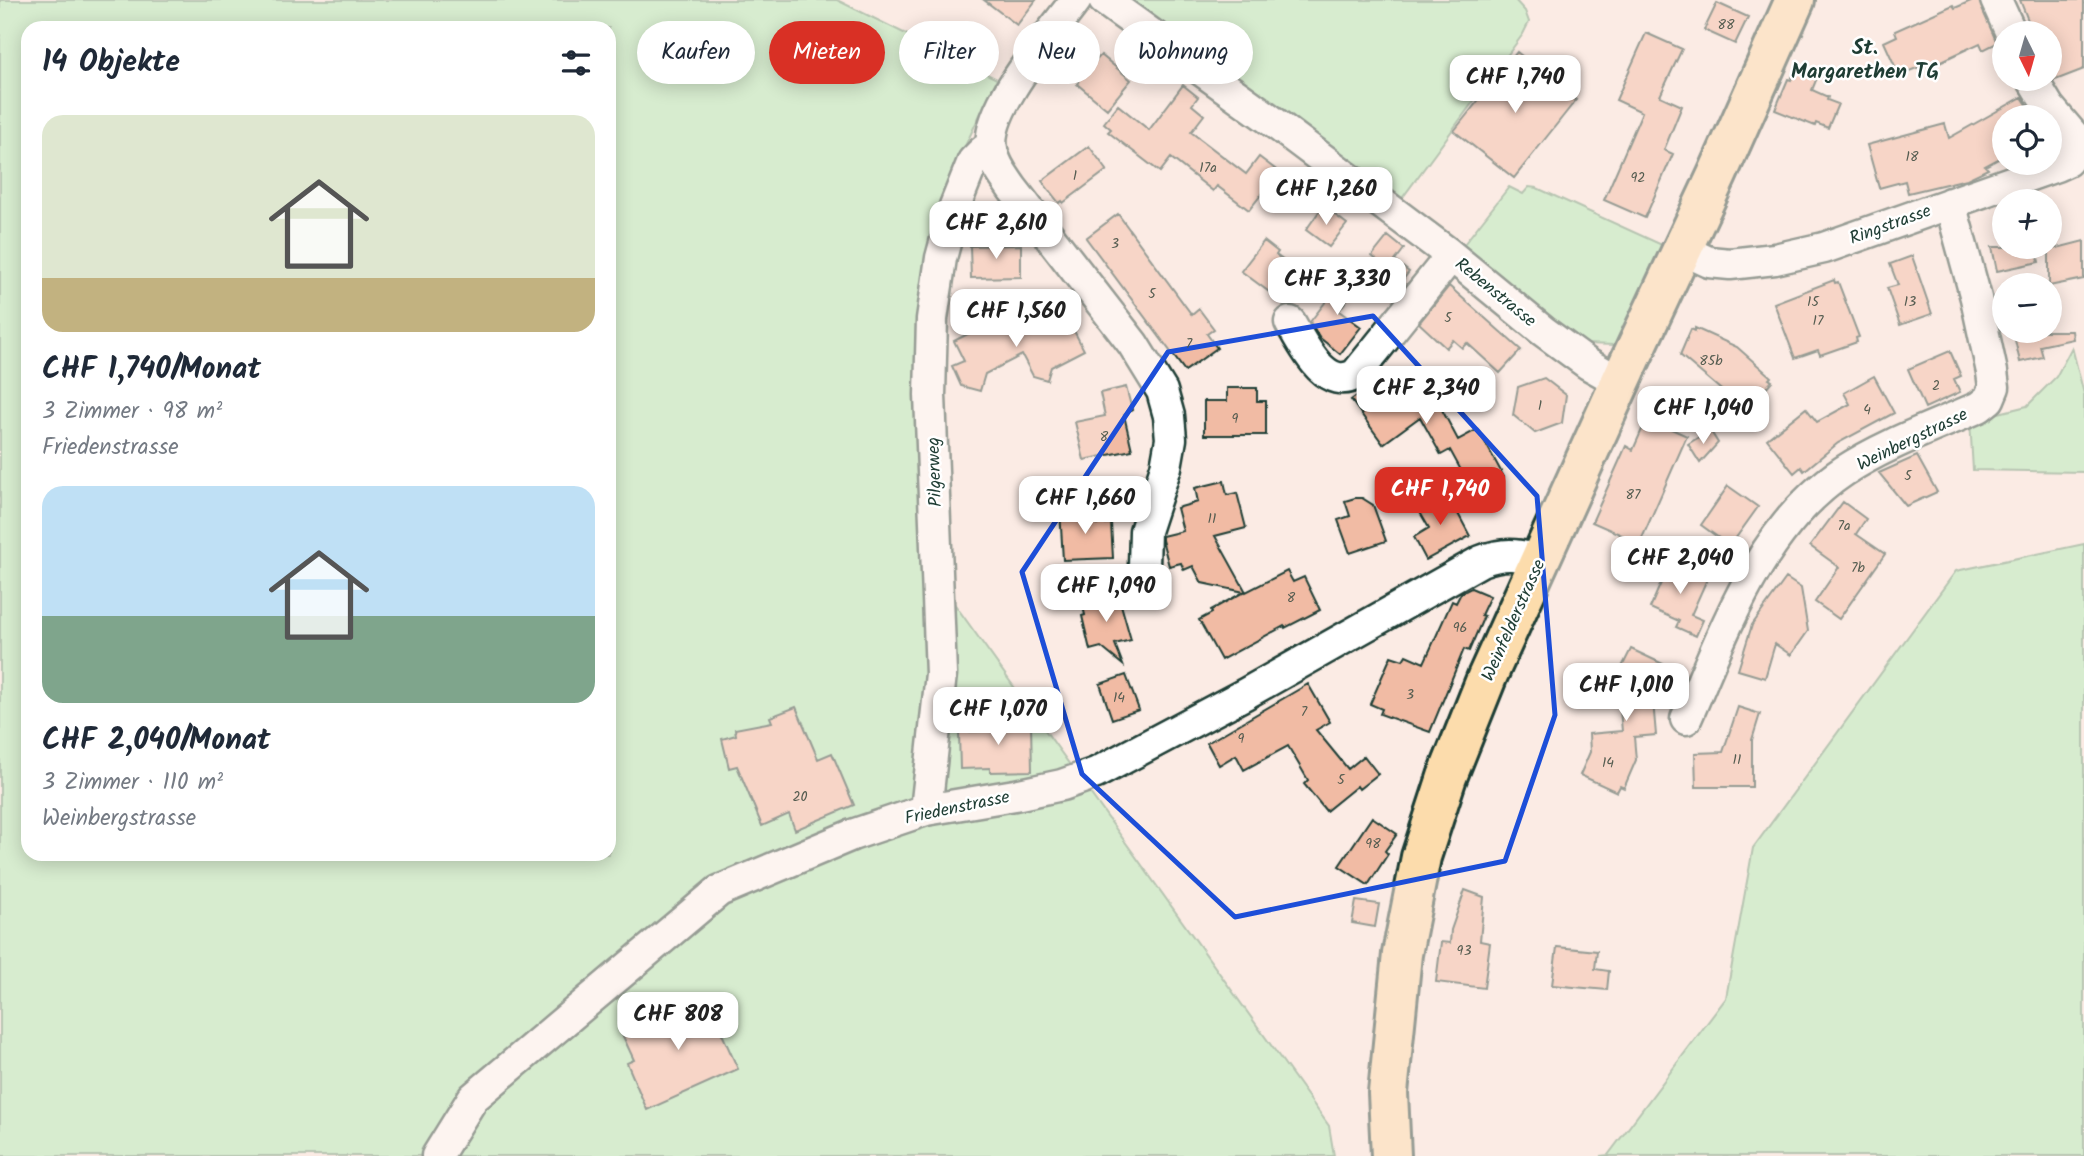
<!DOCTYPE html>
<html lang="de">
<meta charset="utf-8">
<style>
body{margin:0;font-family:Kalam,sans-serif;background:#f2f2f3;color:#1f2937;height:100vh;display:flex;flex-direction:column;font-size:26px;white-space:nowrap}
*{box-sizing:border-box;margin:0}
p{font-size:23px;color:#747a83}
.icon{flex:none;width:38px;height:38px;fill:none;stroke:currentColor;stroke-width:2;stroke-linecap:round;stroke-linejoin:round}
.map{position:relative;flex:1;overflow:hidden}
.sheet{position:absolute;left:21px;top:21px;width:595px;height:840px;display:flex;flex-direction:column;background:#fff;border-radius:21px;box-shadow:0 4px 18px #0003}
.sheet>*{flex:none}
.banner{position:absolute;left:637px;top:21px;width:665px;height:63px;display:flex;gap:14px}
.needle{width:46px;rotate:175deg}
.fabs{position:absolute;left:1992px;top:21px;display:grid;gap:14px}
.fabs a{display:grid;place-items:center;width:70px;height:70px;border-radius:50%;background:#fff;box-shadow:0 4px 18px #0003;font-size:35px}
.price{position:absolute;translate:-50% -60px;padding:0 16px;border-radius:14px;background:#fff;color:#222;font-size:23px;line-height:46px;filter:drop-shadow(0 2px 4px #0008)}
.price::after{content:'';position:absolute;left:50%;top:42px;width:21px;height:16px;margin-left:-10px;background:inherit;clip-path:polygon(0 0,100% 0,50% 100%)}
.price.on{background:#d93025;color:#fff}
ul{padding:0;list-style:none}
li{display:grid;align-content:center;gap:14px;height:371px;padding:0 21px}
li span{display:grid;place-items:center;height:217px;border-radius:21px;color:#555}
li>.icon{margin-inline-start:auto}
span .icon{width:126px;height:126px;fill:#fffc;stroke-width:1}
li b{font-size:30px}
h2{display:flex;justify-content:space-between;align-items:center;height:84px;padding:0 21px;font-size:30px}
.pill{padding:0 24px;border-radius:32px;background:#fff;box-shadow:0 4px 18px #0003;font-size:24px;line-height:63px}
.pill.on{background:#d93025;color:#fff}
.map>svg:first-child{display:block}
.green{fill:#aceeb7;stroke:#669676;stroke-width:2;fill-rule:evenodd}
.building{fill:#f1bba4;stroke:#1f3d34;stroke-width:2}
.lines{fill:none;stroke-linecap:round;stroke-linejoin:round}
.minor-casing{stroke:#1f3d34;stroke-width:35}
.major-casing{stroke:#1f3d34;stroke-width:44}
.minor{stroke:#fff;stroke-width:30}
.major{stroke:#fcdcac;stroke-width:38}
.marked{fill:none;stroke:#1d4ed8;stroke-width:5;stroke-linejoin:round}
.labels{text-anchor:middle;stroke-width:5;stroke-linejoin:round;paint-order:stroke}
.number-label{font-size:14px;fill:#545c50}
.street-label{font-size:18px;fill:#1f3d34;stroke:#fff}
.quarter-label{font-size:21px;font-weight:bold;fill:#1f3d34;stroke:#fff}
</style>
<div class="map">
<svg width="2084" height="1156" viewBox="0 0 2084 1156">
<rect width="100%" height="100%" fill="#fbebe4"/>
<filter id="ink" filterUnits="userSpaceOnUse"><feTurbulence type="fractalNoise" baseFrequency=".0143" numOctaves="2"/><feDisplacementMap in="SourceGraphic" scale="14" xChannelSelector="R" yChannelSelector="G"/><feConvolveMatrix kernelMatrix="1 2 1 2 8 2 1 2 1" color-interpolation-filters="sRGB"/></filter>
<g filter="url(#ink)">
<path class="green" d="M0 0H837L997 79 956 165 927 581H938L1329 1126 1334 1156H0ZM28 28H609V854H28Z
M1120 0H1515L1525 11 1529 22 1523 34 1400 201Z
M1509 187 1523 194 1529 187 1537 188 1662 245 1615 345 1585 344 1461 248Z
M2072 347 2084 394V472L1973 470 1970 420 2027 406 2056 377Z
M2084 544V1156H1600L1608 1155 1726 998 1753 848 1956 571Z"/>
<path class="building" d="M984 0H1036L1017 25Z
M1973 0H1979L1997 43 1983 50 1980 43 1933 65 1932 62 1899 75 1884 42 1897 36 1895 31 1953 5 1955 8Z
M2020 0H2084V69L2053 81 2049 74V33H2033Z
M1717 3 1748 17 1735 44 1704 30Z
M1646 33 1682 49 1660 96 1682 106 1664 150 1673 154 1645 218 1604 200 1642 112 1616 100Z
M1080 49 1092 65 1101 55 1131 80 1107 109 1077 84 1079 81 1063 61Z
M1517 52 1576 100 1514 178 1454 131Z
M1797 64 1819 73 1812 90 1828 97 1827 100 1838 104 1828 128 1816 123 1815 126 1775 110 1788 79 1791 80Z
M1183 85 1198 97 1192 105 1204 115 1191 132 1246 174 1259 157 1279 172 1249 210 1217 186 1213 191 1171 158 1160 172 1108 132 1111 129 1104 123 1118 105 1149 130Z
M2022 97 2035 117H2004V156L1985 166 1988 169 1967 179 1908 193 1905 181 1879 188 1867 145 1945 124 1949 138Z
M1089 146 1107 170 1063 203 1062 201 1059 203 1042 181Z
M1323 206 1347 224 1329 247 1306 230Z
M1118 214 1192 315 1199 309 1214 329 1207 334 1217 348 1185 371 1086 238Z
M1388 236 1404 249 1395 261 1409 272 1393 292 1368 272 1378 261 1372 256Z
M1264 241 1278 252 1276 255 1296 270 1276 297 1241 271Z
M2084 241V279L2049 286V250Z
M1021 245V277L971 278 970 246Z
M1992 247H2036L2039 262 1997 271Z
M1912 256 1932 314 1900 325 1887 288 1898 285 1890 264Z
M1348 273 1360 281 1339 311 1361 327 1340 354 1320 338 1310 322Z
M1834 280 1835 283 1838 282 1859 337 1856 338 1857 342 1820 355 1818 350 1795 358 1774 303Z
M1449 286 1521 350 1500 373 1467 343 1462 348 1453 340 1446 348 1419 323Z
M1065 312 1078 317 1073 329 1084 350 1051 367 1047 380 1033 376 1022 355 985 374 980 391 961 386 952 366 964 361 954 341 993 321 1026 331Z
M1695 328 1737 347 1771 377 1769 379 1772 381 1746 411 1680 355 1691 329 1695 331Z
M2013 331H2072L2073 339 2040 346 2043 357 2020 362Z
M1950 351 1961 376 1954 379 1960 392 1925 408 1908 369Z
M1410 369 1439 404 1458 440 1478 429 1504 477 1474 494 1450 450 1441 455 1420 417 1383 444 1351 400 1382 378 1387 386Z
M1874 376 1894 413 1838 443 1804 471 1801 467 1794 473 1767 439 1806 408 1817 422 1850 404 1844 393Z
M1544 378 1566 395 1562 423 1535 433 1513 415 1518 387Z
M1126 387 1132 410 1124 415 1132 450 1084 460 1075 422 1105 416 1100 393Z
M1227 388H1257V401H1266V435H1204V401H1227Z
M1647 418 1687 436 1640 543 1592 522 1626 446 1633 450Z
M1710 430 1718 443 1700 463 1688 444Z
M1917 456 1937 492 1906 506 1879 473Z
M1224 481 1227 495 1237 493 1246 528 1215 536 1246 592 1287 571 1293 582 1304 577 1320 610 1285 628 1284 626 1221 660 1199 620 1212 613 1211 610 1244 592 1202 583 1193 566 1184 570 1181 563 1169 566 1162 540V536L1183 531 1177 508 1198 502 1195 488Z
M1728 486 1758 507 1730 546 1701 525Z
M1447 493 1470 536 1426 560 1414 537 1429 528 1418 509Z
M1355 498H1362L1373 505 1386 541 1350 553 1338 520 1350 516 1345 501Z
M1843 502 1866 519 1856 534 1885 554 1839 619 1815 602 1839 567 1810 546Z
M1096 508 1097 524 1111 523 1113 558 1063 560 1060 510Z
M1671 560 1708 577 1691 615 1703 620 1696 636 1676 627 1679 621 1650 608Z
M1786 578 1801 588 1808 631 1791 655 1775 644 1765 678 1738 670 1752 625Z
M1471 588 1490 596 1481 615 1484 616 1469 651 1464 649 1430 732 1380 714 1382 709 1370 704 1391 656 1403 660 1406 655 1424 663 1452 601 1456 603 1461 593Z
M1118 594 1131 640 1115 644 1123 665 1101 647 1090 650 1082 616 1085 615 1082 602Z
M1631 649 1665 665 1663 668 1667 670 1656 692 1657 701H1653L1656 735 1634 737 1636 760 1624 788 1620 786 1617 792 1580 775 1590 752 1589 734 1622 731 1617 677Z
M1126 675 1139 710 1112 719 1100 684Z
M1308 684 1330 722 1316 730 1348 769 1364 756 1378 774 1359 789 1357 786 1326 811 1304 784 1308 780 1288 746 1244 770 1236 755 1219 765 1207 743Z
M796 707 818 759 832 753 854 805 795 830 789 814 762 826 737 766 729 768 722 739 736 735 735 729 772 722 770 717Z
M1738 707 1760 714 1752 740V787H1696L1695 753 1723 752Z
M1010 718V724H1031L1032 771 990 772V768L960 769 959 732 986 731V719Z
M1372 817 1397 834 1385 851 1388 854 1368 885 1339 866Z
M1465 890 1484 897 1480 941 1490 943 1484 988 1436 982 1441 942 1450 943 1451 930Z
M1356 901 1379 904 1375 927 1352 923Z
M1557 947 1597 951 1595 969 1609 971 1607 990 1552 985Z
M704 994 738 1069 647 1110 627 1063 634 1060 621 1032Z"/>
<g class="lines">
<g class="minor-casing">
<path id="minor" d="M1076 0C1052 33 984 109 992 149 994 164 1004 176 1012 188L1133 344 1162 391 1169 416 1171 439 1166 467 1145 531 1144 567
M1104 0 1268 118 1448 253 1543 331 1588 364 1620 382
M1996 0 2011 33
M2032 79 2049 107 2084 148
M1683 250 1709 262 1730 264 1775 259 1824 248 2056 166 2067 161 2084 140
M1290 322C1303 344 1325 393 1356 374L1451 256
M1686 719C1725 630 1760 527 1844 471 1885 444 1934 427 1979 407L1989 399 1994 387 1992 372 1976 298 1950 203
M926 810 941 674 930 395 932 319 941 258 955 206 973 161 983 151 992 149
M437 1156 473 1098 719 891 852 835 926 810 1015 795 1062 785 1096 773 1245 694 1481 561C1502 553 1518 553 1539 561"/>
</g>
<g class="major-casing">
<path id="major" d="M1391 1156 1388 1093 1402 954 1421 857 1447 777 1487 677 1629 363 1717 175 1795 0"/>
</g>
<use href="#minor" class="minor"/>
<use href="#major" class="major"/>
</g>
</g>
<path d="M0 0H2084V1156H0ZM1373 316 1537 496 1555 715 1505 861 1235 917 1082 774 1022 572 1168 352Z" fill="#fbebe4" fill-opacity=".55" fill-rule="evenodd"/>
<path class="marked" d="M1373 316 1537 496 1555 715 1505 861 1235 917 1082 774 1022 572 1168 352Z"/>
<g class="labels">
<g class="number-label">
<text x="1726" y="29">88</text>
<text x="1912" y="161">18</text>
<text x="1208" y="172">17a</text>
<text x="1075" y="180">1</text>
<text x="1638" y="182">92</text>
<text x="1115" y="248">3</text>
<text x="1152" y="298">5</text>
<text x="1813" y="306">15</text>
<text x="1910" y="306">13</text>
<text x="1448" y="322">5</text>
<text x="1818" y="325">17</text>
<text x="1189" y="348">7</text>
<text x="1711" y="365">85b</text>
<text x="1936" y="390">2</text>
<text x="1540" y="410">1</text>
<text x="1867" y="414">4</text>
<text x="1235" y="423">9</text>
<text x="1104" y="441">8</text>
<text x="1908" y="480">5</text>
<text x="1633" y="499">87</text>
<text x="1212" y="523">11</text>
<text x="1844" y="530">7a</text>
<text x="1858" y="572">7b</text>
<text x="1291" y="602">8</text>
<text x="1460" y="632">96</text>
<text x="1410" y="699">3</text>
<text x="1119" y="702">14</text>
<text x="1304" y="716">7</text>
<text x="1241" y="743">9</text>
<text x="1737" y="764">11</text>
<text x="1608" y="767">14</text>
<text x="1341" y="784">5</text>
<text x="800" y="801">20</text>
<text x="1373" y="848">98</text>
<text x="1464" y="955">93</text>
</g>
<g class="street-label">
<text transform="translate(1890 224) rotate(-20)" y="6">Ringstrasse</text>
<text transform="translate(1496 292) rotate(39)" y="6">Rebenstrasse</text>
<text transform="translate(1912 439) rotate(-26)" y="6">Weinbergstrasse</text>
<text transform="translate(934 472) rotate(-92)" y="6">Pilgerweg</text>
<text transform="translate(1513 620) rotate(-66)" y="6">Weinfelderstrasse</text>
<text transform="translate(957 807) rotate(-12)" y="6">Friedenstrasse</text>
</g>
<g class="quarter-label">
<text x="1865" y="54">St.<tspan x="1865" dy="24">Margarethen TG</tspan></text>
</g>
</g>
</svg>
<div class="fabs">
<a><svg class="needle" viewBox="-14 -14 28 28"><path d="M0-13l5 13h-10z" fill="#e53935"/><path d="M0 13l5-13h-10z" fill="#747a83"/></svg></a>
<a><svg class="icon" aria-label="locate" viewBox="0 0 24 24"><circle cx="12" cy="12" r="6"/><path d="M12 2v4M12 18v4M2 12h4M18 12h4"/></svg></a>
<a>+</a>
<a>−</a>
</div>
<b class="price" style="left:1515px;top:115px">CHF 1,740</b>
<b class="price" style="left:1326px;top:227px">CHF 1,260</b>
<b class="price" style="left:996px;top:261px">CHF 2,610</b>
<b class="price" style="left:1337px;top:317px">CHF 3,330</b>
<b class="price" style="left:1016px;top:349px">CHF 1,560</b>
<b class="price" style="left:1426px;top:426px">CHF 2,340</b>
<b class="price" style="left:1703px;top:446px">CHF 1,040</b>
<b class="price on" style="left:1440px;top:527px">CHF 1,740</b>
<b class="price" style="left:1085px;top:536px">CHF 1,660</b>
<b class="price" style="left:1680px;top:596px">CHF 2,040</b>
<b class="price" style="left:1106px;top:624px">CHF 1,090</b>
<b class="price" style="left:1626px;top:723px">CHF 1,010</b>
<b class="price" style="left:998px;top:747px">CHF 1,070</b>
<b class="price" style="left:678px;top:1052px">CHF 808</b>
<div class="banner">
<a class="pill">Kaufen</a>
<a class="pill on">Mieten</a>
<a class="pill">Filter</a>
<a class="pill">Neu</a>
<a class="pill">Wohnung</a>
</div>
<section class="sheet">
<h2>14 Objekte<svg class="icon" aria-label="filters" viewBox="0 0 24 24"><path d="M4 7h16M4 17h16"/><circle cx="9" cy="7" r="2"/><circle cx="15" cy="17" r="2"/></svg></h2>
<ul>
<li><span style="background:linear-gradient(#dfe7d0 75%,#c2b280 0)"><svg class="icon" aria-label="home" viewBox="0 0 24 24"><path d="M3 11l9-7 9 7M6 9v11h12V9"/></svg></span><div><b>CHF 1,740/Monat</b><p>3 Zimmer · 98 m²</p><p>Friedenstrasse</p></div></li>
<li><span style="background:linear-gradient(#bfe0f5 60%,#7fa58c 0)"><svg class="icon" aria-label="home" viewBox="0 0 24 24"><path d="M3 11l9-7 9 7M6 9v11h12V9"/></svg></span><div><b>CHF 2,040/Monat</b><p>3 Zimmer · 110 m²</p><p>Weinbergstrasse</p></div></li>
</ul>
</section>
</div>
